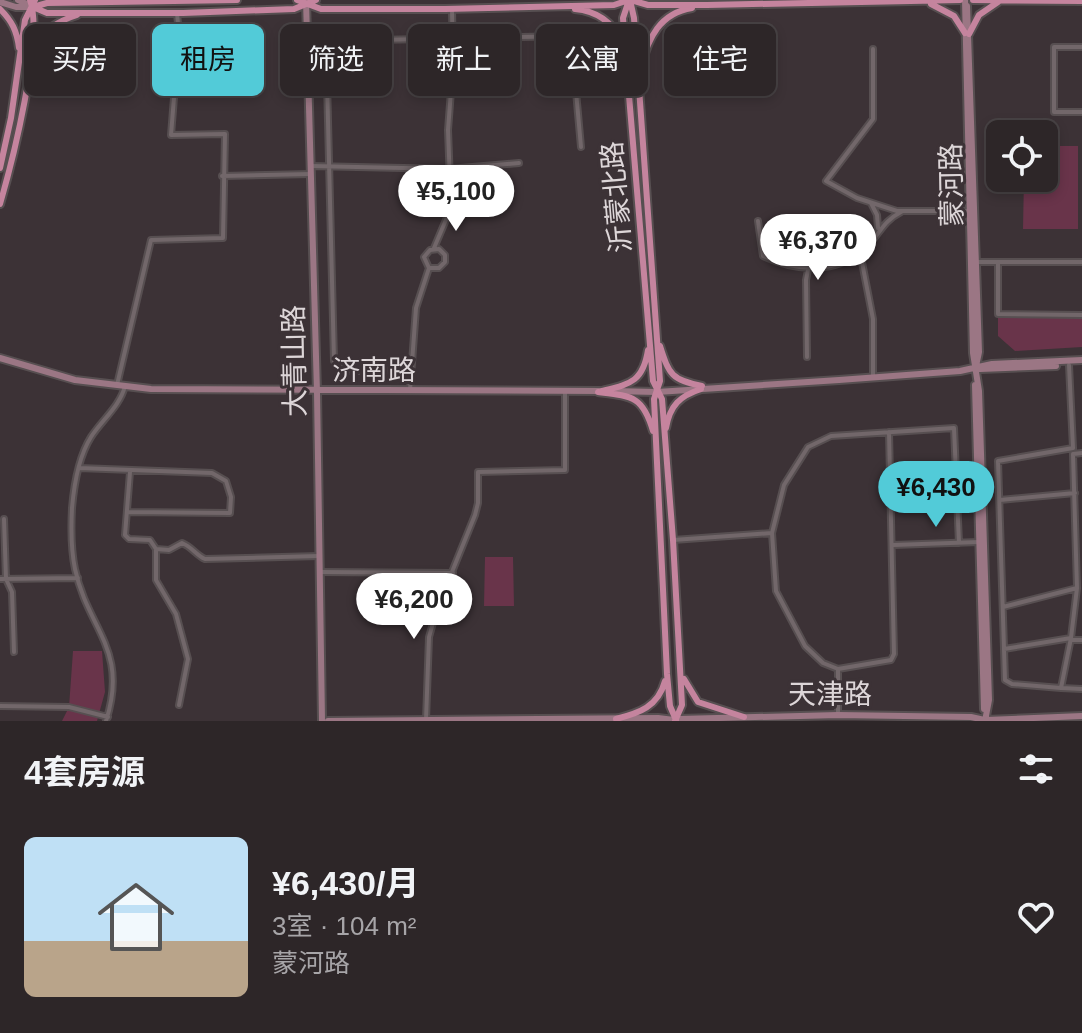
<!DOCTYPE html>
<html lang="zh">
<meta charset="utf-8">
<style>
body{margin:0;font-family:Helvetica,"Noto Sans SC",sans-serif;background:#352e30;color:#f1f3f6;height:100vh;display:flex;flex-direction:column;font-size:30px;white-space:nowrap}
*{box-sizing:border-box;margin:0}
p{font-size:26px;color:#a7a5a8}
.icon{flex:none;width:44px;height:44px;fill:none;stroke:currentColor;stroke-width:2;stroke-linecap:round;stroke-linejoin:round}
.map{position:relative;height:721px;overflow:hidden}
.details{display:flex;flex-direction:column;background:#2d2628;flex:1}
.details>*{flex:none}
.guide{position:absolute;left:24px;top:24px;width:1034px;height:72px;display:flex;gap:16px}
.fabs{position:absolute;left:986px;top:120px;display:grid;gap:16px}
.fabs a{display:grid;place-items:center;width:72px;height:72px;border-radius:12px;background:#2d2628;box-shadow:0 4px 12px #0003,0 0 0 2px #484345;font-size:40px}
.price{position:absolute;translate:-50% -68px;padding:0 18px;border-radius:28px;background:#fff;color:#222;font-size:26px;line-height:52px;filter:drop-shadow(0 2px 4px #0008)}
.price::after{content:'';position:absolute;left:50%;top:48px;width:24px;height:18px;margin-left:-12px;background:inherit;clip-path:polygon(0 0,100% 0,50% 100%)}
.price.current{background:#52cbd8;color:#111}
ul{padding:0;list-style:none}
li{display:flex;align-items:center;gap:24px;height:200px;padding:0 24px}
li+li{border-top:2px solid #484345}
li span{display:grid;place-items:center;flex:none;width:224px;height:160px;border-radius:12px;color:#555}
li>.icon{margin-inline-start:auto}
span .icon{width:96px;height:96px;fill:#fffc;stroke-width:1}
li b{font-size:34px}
h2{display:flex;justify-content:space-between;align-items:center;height:96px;padding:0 24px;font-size:34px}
.pill{padding:0 28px;border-radius:12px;background:#2d2628;box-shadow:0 4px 12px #0003,0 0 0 2px #484345;font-size:28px;line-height:72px}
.pill.current{background:#52cbd8;color:#111}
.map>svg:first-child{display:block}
.green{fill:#69344a}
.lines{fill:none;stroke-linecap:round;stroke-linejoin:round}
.street-casing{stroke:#574f51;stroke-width:8}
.secondary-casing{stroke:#574f51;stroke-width:10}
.primary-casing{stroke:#574f51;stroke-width:10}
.street{stroke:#72676a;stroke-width:4}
.secondary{stroke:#9b7684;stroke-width:6}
.primary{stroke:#c5849e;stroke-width:6}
.labels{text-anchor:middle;stroke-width:6;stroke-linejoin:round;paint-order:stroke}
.street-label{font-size:28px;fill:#ddd6d8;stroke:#3c3236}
</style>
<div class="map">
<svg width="1082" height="721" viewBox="0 0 1082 721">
<rect width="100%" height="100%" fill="#3c3236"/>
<path class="green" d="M1044 146H1078V229H1023L1024 178H1044Z
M1082 317V347L1015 351 998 336V318Z
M485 557H513L514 606H484Z
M73 651H102L105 692 97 721H62L69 707Z"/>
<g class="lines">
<g class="street-casing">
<path id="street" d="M1082 47H1054V112H1082
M873 49V119L826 181 857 198 897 211H969
M311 166 449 169 519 163
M222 176 311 174
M871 203 877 215 878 228
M758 221 763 256C797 272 838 275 867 246 881 233 882 222 901 212
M434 248 451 208 448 130 453 65 452 9
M860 252 873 319V375
M976 262H1082
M998 262V314L1082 315
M807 357 806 280 808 270
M1069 365 1073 448
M411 370 342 371 334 361 326 41 571 36 581 147
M117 385 151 240 223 238 225 134 171 135 179 35 177 13
M410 390 416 308 429 268 424 257 430 250 439 249 445 255V262L439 268H429
M889 432 894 654 891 660 838 669 823 663 805 646 776 591 772 533 784 485 808 447 831 436 954 428 959 543
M1082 453 1073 454 1077 588 1071 638 1061 688 1082 689
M79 468 212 473 226 481 231 497 230 513 127 512
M130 472 125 535 129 539 150 540 156 549V580L176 614 188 659 179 705
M1000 500 1075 493
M4 519 6 579 12 592 14 652
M673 540 772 533
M893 545 979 542
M156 549 169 550 182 543C192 547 196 555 205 559L319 556
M320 572 453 573
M0 579 78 578
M1003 607 1077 588
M1071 640H1082
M1004 649 1071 638
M838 669V715
M1061 688 1012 684 1005 680 998 461 1073 448
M0 706 69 707 108 717
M426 720 429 637 437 609 475 515 478 503V472L565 470V392
M106 721C129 649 88 630 75 569 71 550 71 527 72 508 74 485 79 456 91 437 102 420 120 406 125 386"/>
</g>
<g class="secondary-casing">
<path id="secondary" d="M18 0 29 5
M306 0 317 392 322 721
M965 0 973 353 979 391 989 700 985 721
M0 2 16 7H33
M967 6 979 352 976 366
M0 358 75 380 151 389 600 391
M980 369 1056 366
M975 385 984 709
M612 391 657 392 839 380 960 371 992 364 1082 360
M679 719 838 715 971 717 989 721
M986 720 1082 716
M328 721 658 718 682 721"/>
</g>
<g class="primary-casing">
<path id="primary" d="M297 0 321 9H445L614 5 629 0
M629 0 623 18 625 48 653 381 662 399 673 540 682 705 675 721
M630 0 634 18 660 381 654 399 667 674 670 706 676 720
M631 0 648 5H707L960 0
M973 0 1082 1
M931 4 954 16 965 33
M33 7 47 13H183L294 9 316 0
M33 7 47 3 237 0
M0 9C12 21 17 31 19 48
M575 9C597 11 613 23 622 42
M969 34 979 15 998 2
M34 49C43 30 58 21 77 15
M641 67C648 38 660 13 692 8
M0 168 11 118 25 20 35 0
M0 204C12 163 44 37 30 0
M660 346C669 375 672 380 702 386
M602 391C630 384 643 382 648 350
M598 392C632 396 643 396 653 431
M666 428C670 405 680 396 701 389
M684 679 698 702 744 717
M616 719C639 713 658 707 665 681"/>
</g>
<use href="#street" class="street"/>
<use href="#secondary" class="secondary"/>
<use href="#primary" class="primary"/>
</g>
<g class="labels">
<g class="street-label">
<text transform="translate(951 185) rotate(-91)" y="10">蒙河路</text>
<text transform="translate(616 197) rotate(-95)" y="10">沂蒙北路</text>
<text transform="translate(294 361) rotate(-91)" y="10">大青山路</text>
<text x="374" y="380">济南路</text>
<text x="830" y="704">天津路</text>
</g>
</g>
</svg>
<div class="fabs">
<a><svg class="icon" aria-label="locate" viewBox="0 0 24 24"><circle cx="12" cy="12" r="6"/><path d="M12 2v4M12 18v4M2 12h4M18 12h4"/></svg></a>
</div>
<b class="price" style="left:456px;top:233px">¥5,100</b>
<b class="price" style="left:818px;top:282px">¥6,370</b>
<b class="price current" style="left:936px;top:529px">¥6,430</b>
<b class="price" style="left:414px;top:641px">¥6,200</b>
<div class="guide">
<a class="pill">买房</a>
<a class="pill current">租房</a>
<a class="pill">筛选</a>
<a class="pill">新上</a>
<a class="pill">公寓</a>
<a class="pill">住宅</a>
</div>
</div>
<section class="details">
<h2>4套房源<svg class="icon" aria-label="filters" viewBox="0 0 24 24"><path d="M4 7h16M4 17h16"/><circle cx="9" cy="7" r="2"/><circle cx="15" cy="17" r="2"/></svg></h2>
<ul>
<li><span style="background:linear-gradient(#bfe0f5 65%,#b9a48a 0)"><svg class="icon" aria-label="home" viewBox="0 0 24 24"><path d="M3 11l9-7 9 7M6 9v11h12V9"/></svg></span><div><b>¥6,430/月</b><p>3室 · 104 m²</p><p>蒙河路</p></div><svg class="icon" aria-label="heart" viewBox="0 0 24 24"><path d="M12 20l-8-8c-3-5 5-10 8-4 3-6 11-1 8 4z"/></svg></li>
</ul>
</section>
